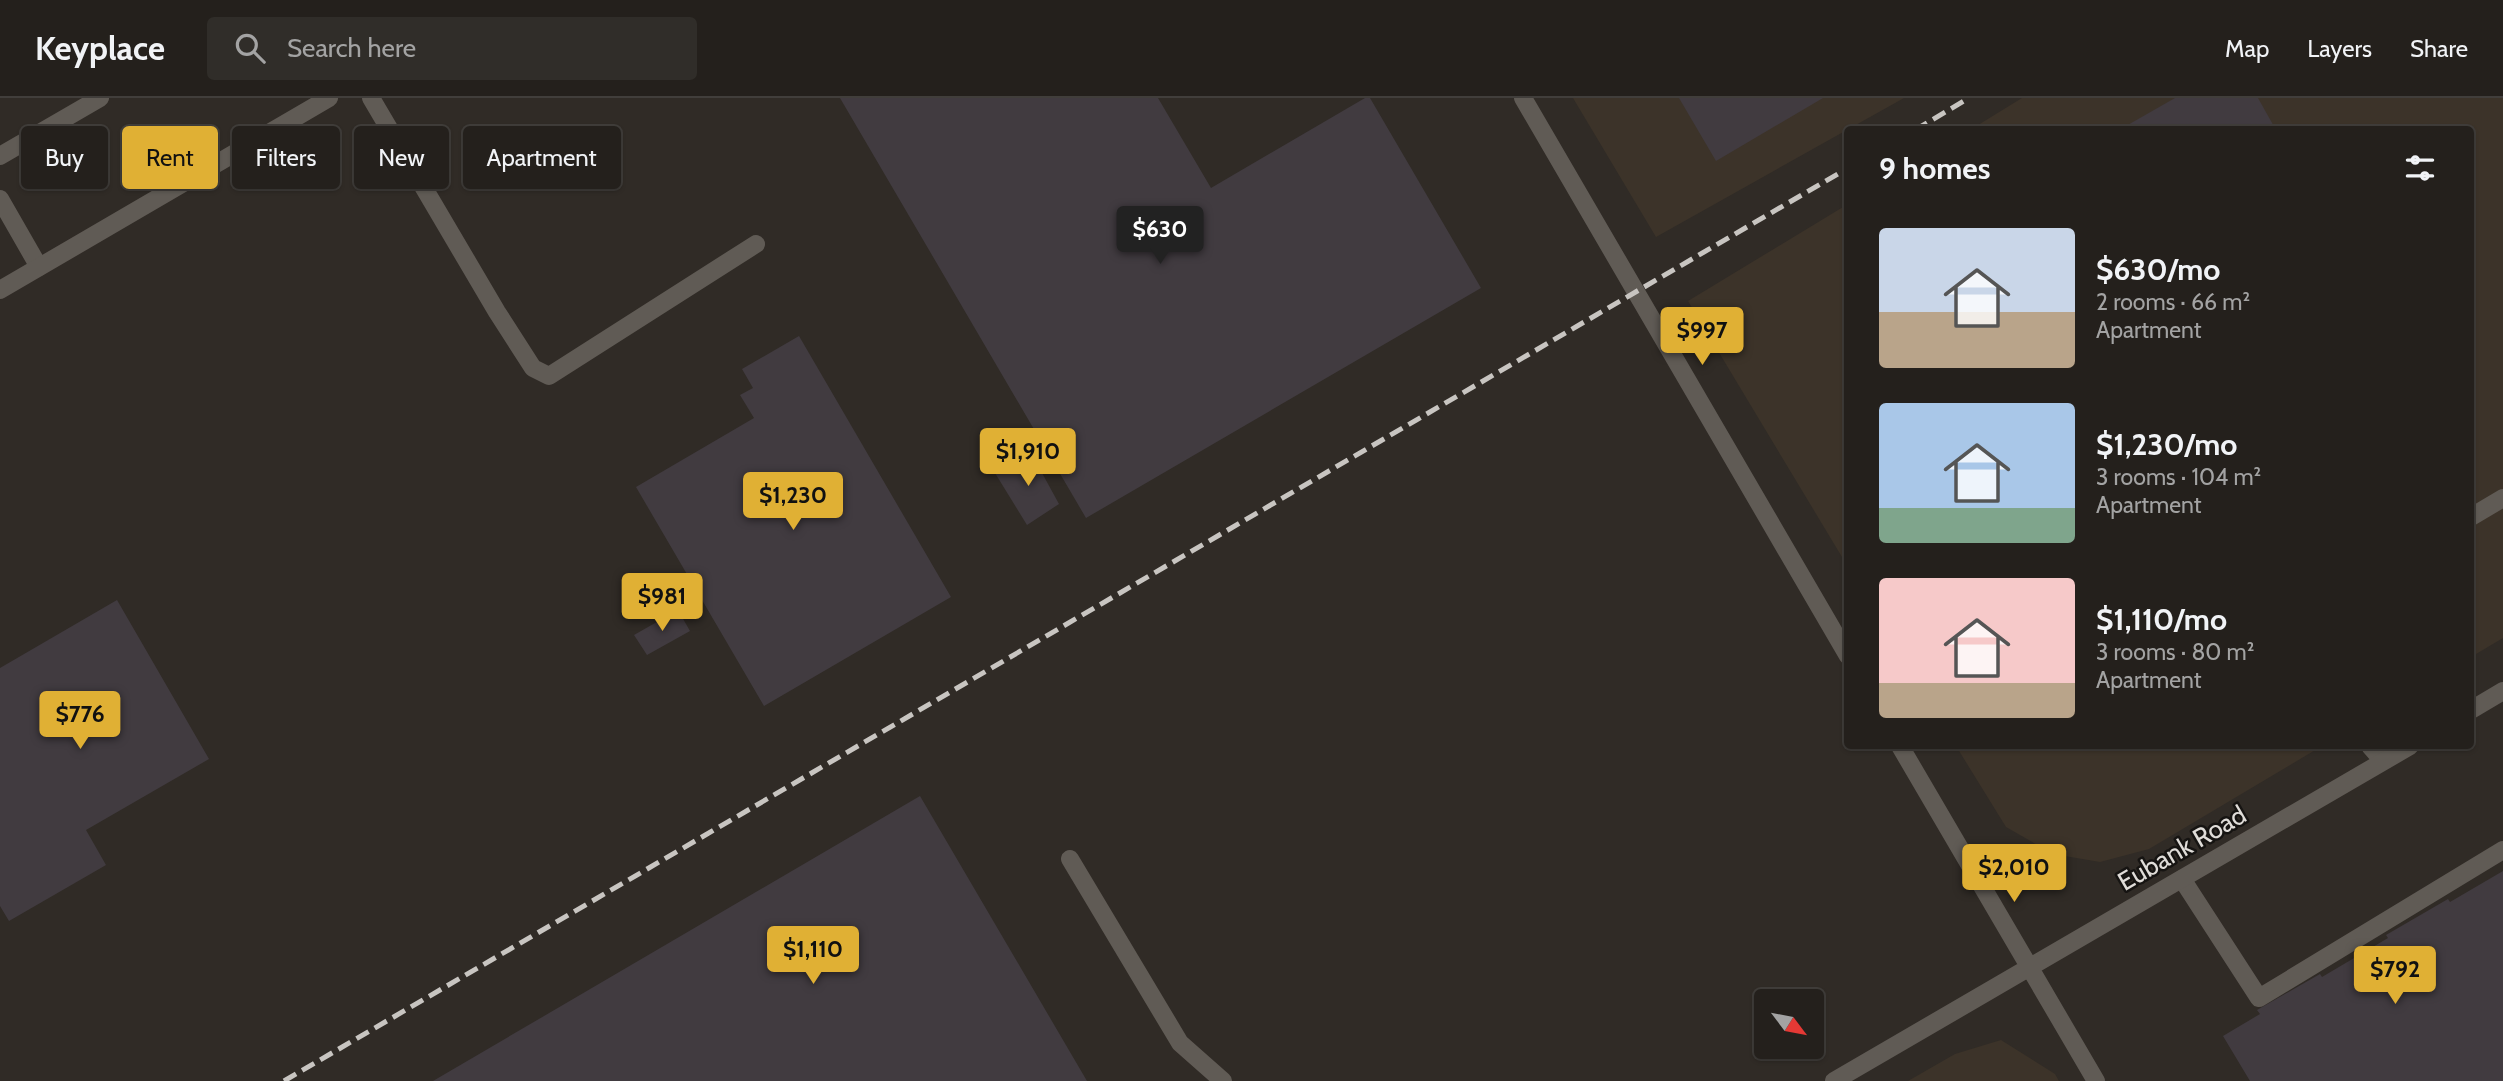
<!DOCTYPE html>
<meta charset="utf-8">
<style>
body{margin:0;font-family:Cabin,sans-serif;background:#302d29;color:#f1f3f6;height:100vh;display:flex;flex-direction:column;font-size:26px;white-space:nowrap}
*{box-sizing:border-box;margin:0}
p{font-size:23px;color:#a3a3a3}
.icon{flex:none;width:38px;height:38px;fill:none;stroke:currentColor;stroke-width:2;stroke-linecap:round;stroke-linejoin:round}
.map{position:relative;flex:1;overflow:hidden}
.side{position:absolute;left:1844px;top:28px;width:630px;height:623px;display:flex;flex-direction:column;background:#24201c;border-radius:7px;box-shadow:0 2px 5px #0004,0 0 0 2px #413e3b}
.side>*{flex:none}
.top-card{position:absolute;left:21px;top:28px;width:665px;height:63px;display:flex;gap:14px}
.needle{width:46px;rotate:122deg}
.controls{position:absolute;left:1754px;top:891px;display:grid;gap:14px}
.controls a{display:grid;place-items:center;width:70px;height:70px;border-radius:7px;background:#24201c;box-shadow:0 2px 5px #0004,0 0 0 2px #413e3b;font-size:35px}
.price{position:absolute;translate:-50% -60px;padding:0 16px;border-radius:7px;background:#e0b034;color:#111;font-size:23px;line-height:46px;filter:drop-shadow(0 2px 4px #0008)}
.price::after{content:'';position:absolute;left:50%;top:42px;width:21px;height:16px;margin-left:-10px;background:inherit;clip-path:polygon(0 0,100% 0,50% 100%)}
.price.current{background:#222;color:#fff}
ul{padding:0;list-style:none}
li{display:flex;align-items:center;gap:21px;height:175px;padding:0 35px}
li span{display:grid;place-items:center;flex:none;width:196px;height:140px;border-radius:7px;color:#555}
li>.icon{margin-inline-start:auto}
span .icon{width:84px;height:84px;fill:#fffc;stroke-width:1}
li b{font-size:30px}
h2{display:flex;justify-content:space-between;align-items:center;height:84px;padding:0 35px;font-size:30px}
.chip{padding:0 24px;border-radius:7px;background:#24201c;box-shadow:0 2px 5px #0004,0 0 0 2px #413e3b;font-size:24px;line-height:63px}
.chip.current{background:#e0b034;color:#111}
header{display:flex;align-items:center;gap:42px;box-sizing:border-box;height:98px;padding:0 35px;background:#24201c;border-bottom:2px solid #413e3b}
header strong{font-size:33px}
nav{display:flex;gap:38px;margin-inline-start:auto;font-size:24px}
.search{width:490px;height:63px;background:#302d29;display:flex;align-items:center;gap:18px;box-sizing:border-box;padding:0 24px;border-radius:7px;color:#a3a3a3;font-size:26px}
.map>svg:first-child{display:block}
.built{fill:#3c3329}
.building{fill:#413b40}
.lines{fill:none;stroke-linecap:round;stroke-linejoin:round}
.service{stroke:#605b55;stroke-width:18}
.minor{stroke:#605b55;stroke-width:18}
.tertiary{stroke:#605b55;stroke-width:18}
.rail{stroke:#c8c5c1;stroke-width:5;stroke-dasharray:14 7;stroke-linecap:butt}
.labels{text-anchor:middle;stroke-width:5;stroke-linejoin:round;paint-order:stroke}
.street-label{font-size:26px;fill:#e0ddd9;stroke:#161412}
</style>
<header>
<strong>Keyplace</strong>
<div class="search"><svg class="icon" aria-label="search" viewBox="0 0 24 24"><circle cx="10" cy="10" r="6"/><path d="M15 15l6 6"/></svg>Search here</div>
<nav><a>Map</a><a>Layers</a><a>Share</a></nav>
</header>
<div class="map">
<svg width="2503" height="983" viewBox="0 0 2503 983">
<rect width="100%" height="100%" fill="#302b26"/>
<path class="built" d="M1573 0H1904L1656 139Z
M2022 0H2503V540L2471 559V32H1970Z
M1848 106V469L1688 203Z
M1956 648H2322L2149 751 2100 764 2053 756 2006 729Z
M2001 942 2055 976 2059 983H1908L1955 956Z"/>
<path class="building" d="M840 0H1158L1211 90 1365 0H1370L1481 190 1086 420Z
M1679 0H1823L1716 63Z
M2175 0H2258L2276 32H2119Z
M799 238 951 499 764 608 636 389 754 320 740 297 753 290 742 271Z
M1030 353 1059 406 1027 427 995 375Z
M117 502 209 661 86 732 106 767 9 823 0 808V570Z
M678 512 690 533 647 557 634 537Z
M920 698 1087 983H433Z
M2503 773V983H2250L2223 938 2260 916 2257 912 2320 876 2322 879 2388 840 2386 837 2448 801 2450 804Z"/>
<g class="lines">
<path class="service" d="M371 0 497 214 533 270 549 278 756 146
M0 58 100 0
M0 101 39 169
M2471 419 2503 400
M2370 648 2383 663
M1070 761 1180 945 1223 983
M2182 781 2259 900 2503 752"/>
<path class="minor" d="M0 192 329 0"/>
<path class="tertiary" d="M1523 0 1848 558
M2471 612 2503 593
M1900 648 2096 983
M1834 983 2410 648"/>
<path class="rail" d="M1915 32 1969 0
M284 983 1848 70"/>
</g>
<g class="labels">
<g class="street-label">
<text transform="translate(2182 750) rotate(-30)" y="9">Eubank Road</text>
</g>
</g>
</svg>
<div class="controls">
<a><svg class="needle" viewBox="-14 -14 28 28"><path d="M0-13l5 13h-10z" fill="#e53935"/><path d="M0 13l5-13h-10z" fill="#a3a3a3"/></svg></a>
</div>
<b class="price current" style="left:1160px;top:168px">$630</b>
<b class="price" style="left:1702px;top:269px">$997</b>
<b class="price" style="left:1028px;top:390px">$1,910</b>
<b class="price" style="left:793px;top:434px">$1,230</b>
<b class="price" style="left:662px;top:535px">$981</b>
<b class="price" style="left:80px;top:653px">$776</b>
<b class="price" style="left:2014px;top:806px">$2,010</b>
<b class="price" style="left:813px;top:888px">$1,110</b>
<b class="price" style="left:2395px;top:908px">$792</b>
<div class="top-card">
<a class="chip">Buy</a>
<a class="chip current">Rent</a>
<a class="chip">Filters</a>
<a class="chip">New</a>
<a class="chip">Apartment</a>
</div>
<section class="side">
<h2>9 homes<svg class="icon" aria-label="filters" viewBox="0 0 24 24"><path d="M4 7h16M4 17h16"/><circle cx="9" cy="7" r="2"/><circle cx="15" cy="17" r="2"/></svg></h2>
<ul>
<li><span style="background:linear-gradient(#c9d6e8 60%,#b9a48a 0)"><svg class="icon" aria-label="home" viewBox="0 0 24 24"><path d="M3 11l9-7 9 7M6 9v11h12V9"/></svg></span><div><b>$630/mo</b><p>2 rooms · 66 m²</p><p>Apartment</p></div></li>
<li><span style="background:linear-gradient(#a9c7e8 75%,#7fa58c 0)"><svg class="icon" aria-label="home" viewBox="0 0 24 24"><path d="M3 11l9-7 9 7M6 9v11h12V9"/></svg></span><div><b>$1,230/mo</b><p>3 rooms · 104 m²</p><p>Apartment</p></div></li>
<li><span style="background:linear-gradient(#f6c9c9 75%,#b9a48a 0)"><svg class="icon" aria-label="home" viewBox="0 0 24 24"><path d="M3 11l9-7 9 7M6 9v11h12V9"/></svg></span><div><b>$1,110/mo</b><p>3 rooms · 80 m²</p><p>Apartment</p></div></li>
</ul>
</section>
</div>
